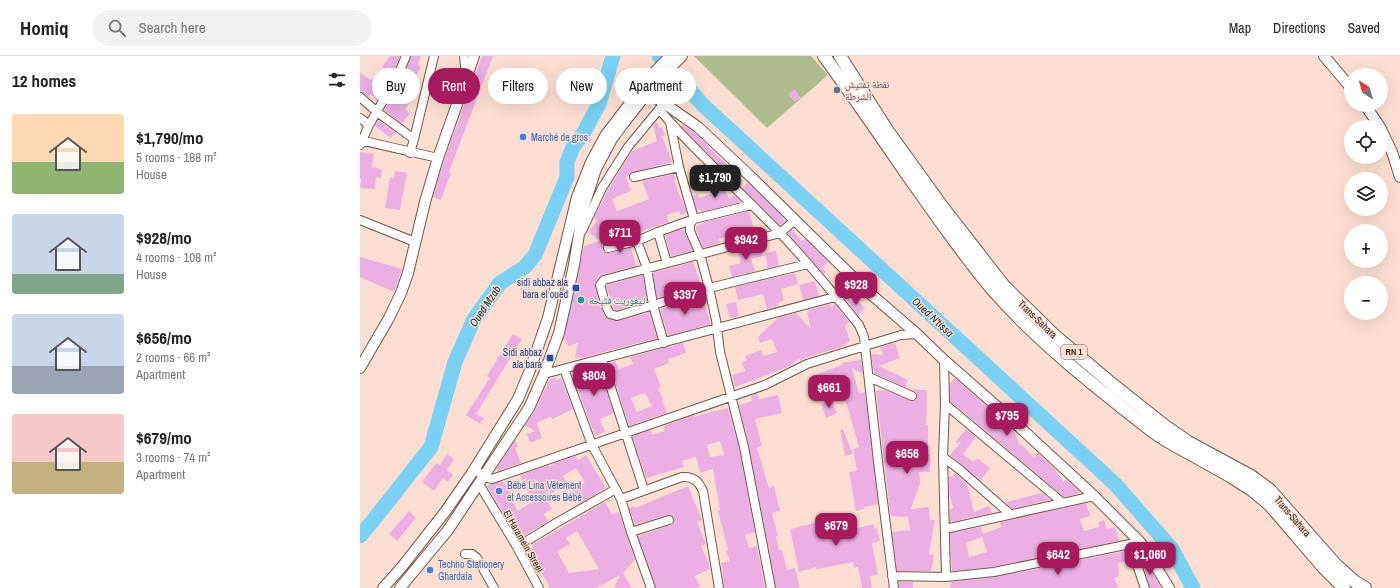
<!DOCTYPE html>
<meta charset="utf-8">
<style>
body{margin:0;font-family:"Archivo Narrow","Noto Naskh Arabic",sans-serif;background:#f2f2f2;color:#222;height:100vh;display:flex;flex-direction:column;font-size:15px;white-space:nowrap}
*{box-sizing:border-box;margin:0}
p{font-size:13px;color:#767676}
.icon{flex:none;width:22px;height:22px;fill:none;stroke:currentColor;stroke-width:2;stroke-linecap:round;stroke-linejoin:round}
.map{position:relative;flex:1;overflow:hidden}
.drawer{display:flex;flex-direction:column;background:#fff;width:360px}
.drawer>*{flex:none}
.banner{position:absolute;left:12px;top:12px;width:380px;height:36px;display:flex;gap:8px}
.needle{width:26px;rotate:323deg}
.controls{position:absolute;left:984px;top:12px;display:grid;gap:8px}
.controls a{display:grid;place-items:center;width:44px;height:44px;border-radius:50%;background:#fff;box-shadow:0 4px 16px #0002;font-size:20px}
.price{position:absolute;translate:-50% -34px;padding:0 9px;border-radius:8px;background:#a71a5d;color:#fff;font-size:13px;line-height:26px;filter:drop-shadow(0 1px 2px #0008)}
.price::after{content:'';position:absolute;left:50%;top:24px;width:12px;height:9px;margin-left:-6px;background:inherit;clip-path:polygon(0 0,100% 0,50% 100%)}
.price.selected{background:#222;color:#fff}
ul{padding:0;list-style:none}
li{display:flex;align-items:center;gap:12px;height:100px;padding:0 12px}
li span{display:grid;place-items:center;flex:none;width:112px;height:80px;border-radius:4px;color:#555}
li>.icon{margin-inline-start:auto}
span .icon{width:48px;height:48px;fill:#fffc;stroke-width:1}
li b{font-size:17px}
h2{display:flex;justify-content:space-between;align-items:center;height:48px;padding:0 12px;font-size:17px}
.chip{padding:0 14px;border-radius:18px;background:#fff;box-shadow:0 4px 16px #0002;font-size:14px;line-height:36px}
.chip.selected{background:#a71a5d;color:#fff}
header{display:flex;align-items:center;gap:24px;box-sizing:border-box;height:56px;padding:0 20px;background:#fff;border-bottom:1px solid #e0e0e0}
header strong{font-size:19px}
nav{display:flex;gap:22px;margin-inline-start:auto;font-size:14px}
.search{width:280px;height:36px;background:#f2f2f2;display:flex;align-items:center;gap:10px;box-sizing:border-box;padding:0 14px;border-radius:22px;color:#767676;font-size:15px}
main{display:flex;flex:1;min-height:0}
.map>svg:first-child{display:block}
.green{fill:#aebc8b}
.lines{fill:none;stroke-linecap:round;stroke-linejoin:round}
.river{stroke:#7ad1f3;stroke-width:15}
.building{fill:#ecafe3;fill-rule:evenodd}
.minor-casing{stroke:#735547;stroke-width:10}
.major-casing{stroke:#735547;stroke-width:12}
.highway-casing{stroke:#735547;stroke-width:14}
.minor{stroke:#fff;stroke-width:8}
.major{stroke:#fff;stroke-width:10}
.highway{stroke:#fff;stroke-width:12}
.service-dot{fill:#5c6f8a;stroke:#fcdfd2;stroke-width:1.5}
.shop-dot{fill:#3f7fe0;stroke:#fcdfd2;stroke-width:1.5}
.transit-dot{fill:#1a4fb4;stroke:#fcdfd2;stroke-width:1.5}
.culture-dot{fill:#0f9aa8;stroke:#fcdfd2;stroke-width:1.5}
.labels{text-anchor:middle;stroke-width:3;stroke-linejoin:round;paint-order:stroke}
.shield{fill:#fcdfd2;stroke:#6a5950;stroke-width:1}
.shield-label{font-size:9px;font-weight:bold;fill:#2c1f19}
.service-label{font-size:10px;fill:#4e5e75;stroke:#fcdfd2;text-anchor:start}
.shop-label{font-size:10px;fill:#366cbe;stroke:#fcdfd2;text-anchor:start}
.transit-label{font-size:10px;fill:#164399;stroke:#fcdfd2;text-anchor:end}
.culture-label{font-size:10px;fill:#0d838f;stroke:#fcdfd2;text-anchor:start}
.street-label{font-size:10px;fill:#2c1f19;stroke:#fcdfd2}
.water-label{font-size:11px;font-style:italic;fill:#093241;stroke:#fcdfd2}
</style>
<header>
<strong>Homiq</strong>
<div class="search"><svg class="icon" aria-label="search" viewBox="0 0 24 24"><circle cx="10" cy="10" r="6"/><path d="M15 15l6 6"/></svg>Search here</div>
<nav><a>Map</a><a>Directions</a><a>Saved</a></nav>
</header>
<main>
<section class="drawer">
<h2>12 homes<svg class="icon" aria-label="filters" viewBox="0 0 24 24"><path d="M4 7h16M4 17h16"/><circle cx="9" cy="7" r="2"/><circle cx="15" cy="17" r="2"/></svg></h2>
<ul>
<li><span style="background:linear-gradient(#ffd9b3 60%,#8fb573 0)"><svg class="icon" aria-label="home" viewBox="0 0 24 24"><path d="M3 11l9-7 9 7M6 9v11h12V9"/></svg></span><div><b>$1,790/mo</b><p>5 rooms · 188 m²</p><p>House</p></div></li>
<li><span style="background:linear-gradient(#c9d6e8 75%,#7fa58c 0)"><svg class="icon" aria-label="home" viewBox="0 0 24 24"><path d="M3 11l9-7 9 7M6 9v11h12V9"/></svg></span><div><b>$928/mo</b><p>4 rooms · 108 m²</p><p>House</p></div></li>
<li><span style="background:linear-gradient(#c9d6e8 65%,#9aa5b1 0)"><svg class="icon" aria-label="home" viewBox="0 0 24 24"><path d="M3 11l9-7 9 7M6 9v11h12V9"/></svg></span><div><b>$656/mo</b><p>2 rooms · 66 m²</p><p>Apartment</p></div></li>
<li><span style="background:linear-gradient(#f6c9c9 60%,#c2b280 0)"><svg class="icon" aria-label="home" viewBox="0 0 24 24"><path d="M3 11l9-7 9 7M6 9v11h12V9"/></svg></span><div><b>$679/mo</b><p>3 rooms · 74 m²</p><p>Apartment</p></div></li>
</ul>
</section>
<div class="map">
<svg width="1040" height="532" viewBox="0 0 1040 532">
<rect width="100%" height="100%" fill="#fcdfd2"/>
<path class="green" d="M334 0H451L468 19 407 72Z"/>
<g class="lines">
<path class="river" d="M299 0 344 50 755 428 812 493 833 532
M0 480 11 467 71 391 95 306 114 263 140 227 165 211 175 199 207 121V106L213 91 224 76 239 48 253 0"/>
</g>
<path class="building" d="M30 0H40L33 17 22 11Z
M51 0H61L58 9 61 11 48 34 55 40 45 53 50 57 42 68 24 54 43 22Z
M122 0H133L89 116 91 117 81 144 73 141 84 104Z
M0 16 10 24 11 23 23 34 17 45 11 38 8 41 0 36Z
M435 33 441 42 435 46 428 38Z
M18 64 35 76 31 82 15 70Z
M297 66 299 72 302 71 305 79 302 80 312 106 271 117 269 120 266 121 271 135 252 143 257 155 289 143 282 125 314 118 316 124H314L321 143H322L327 157 320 159 319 155 307 159 309 166 273 178 269 167 257 171 262 183 245 188 243 194 244 196 249 197 271 192 276 210 242 219 235 228 241 252 246 262 258 265 289 256 297 282 222 302 215 301 218 287 208 290 206 284H203L220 210 224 190 240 185 228 176 237 165 234 162 247 135 272 95 297 85 293 69Z
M323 69 334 76 375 117 371 121 321 70Z
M0 96 14 98 12 111 22 113 21 122 16 121 15 133 0 132 1 123H0Z
M35 115 47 117 40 154 25 152 30 121 34 122Z
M362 127 363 128 369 143 374 139 381 146 341 156 340 153 337 154 333 140 337 138 339 142 351 138 349 130Z
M388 127 422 160 425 166 420 169 382 132Z
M389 155 395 178 389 180 387 175 384 176V175L359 183 360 187 343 192 336 174V170L344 167V166Z
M324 172 325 177 333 195 311 200 305 179Z
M432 174 442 185 445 183 468 206 462 211 466 216 464 218 428 177Z
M398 189 399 192 400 191 403 200 391 203 395 215 372 221 369 210 381 207 378 196Z
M416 195 419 209 408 212 405 197Z
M0 201 42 213 34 236 0 221Z
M333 206 341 229 297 242 293 217Z
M435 217 438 228 421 233 424 245 417 247 418 250 407 253 403 238 378 244 375 231Z
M283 219 287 245 257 254 254 253 246 230 247 229Z
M455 225 459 240 443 244 439 229Z
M342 240 351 268 308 280 300 253Z
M496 242 505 253 498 259 486 244 489 243 491 246Z
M376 246 379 260 370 262 366 248Z
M469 248 471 251 475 248 489 266 485 270 490 285 482 291 448 301 440 305 439 303 430 310 375 331 372 319 385 315 382 306 387 304 385 300 401 294 403 300 417 296 412 283 400 287 398 281 419 261 436 257 451 273 447 257 449 256 448 254Z
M153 278 162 283 116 358 124 362 120 368 106 359 130 322 127 320Z
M323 287 326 297 308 303 309 307 294 313 301 331 298 332 303 343 302 344 307 357 269 370 249 307 255 305 259 313 273 308 270 301ZM285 337 292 350 277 356 271 342Z
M535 287 540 302 519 310 548 324 545 331 514 317 511 298 523 299 520 291Z
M501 304 503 318 492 312 499 337 505 336 518 448 504 451V453L496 455 489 416 497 415 493 393 499 391 480 325 474 327 472 321 455 325 453 320 484 308 480 307Z
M238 309 254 357 240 363 245 376 235 380 212 318Z
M195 321 197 324 201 322 213 353 193 363 190 361 177 367 182 382 170 387 167 378 175 375 165 369 175 355 189 324Z
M595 322 654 375 660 389 661 388 674 402 678 397 694 412 704 426 706 423 720 436 718 438 704 441 590 345V328Z
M551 333 567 334 566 369H568V398L570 399V416H559L560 427 551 453 569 451 570 464H575L569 498 574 499 571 515H537L532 476 550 474 548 461 531 460 530 455 516 335 524 334 553 345 557 343V339L556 336Z
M397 337 399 343 418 339 422 357 395 363 402 390 397 392 409 432 414 430 420 455 412 457 418 480H416L419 494H422L427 514 435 512 440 532H416L389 390 379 349 392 345 391 340Z
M471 344 477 357 466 362 461 348Z
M368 352 379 392 395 476 385 479 389 492 397 490 405 532H364L361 507 370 505 366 495 368 494 358 455 360 454 353 413 340 417 336 401 322 405 324 411 286 422 272 380 291 374 292 379 305 375 304 370 334 359V361L350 356ZM360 385 364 399 350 401 347 389Z
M483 373 493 398 485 400 480 374Z
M605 374H607L616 381 603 398 613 406 617 402 630 412 620 425 590 399 601 386 595 387Z
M155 384 158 391 155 392 161 407 138 415 137 412Z
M87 398 94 403 87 414 93 419 88 426 83 422 74 435 62 426 76 407 80 409Z
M226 399 246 432 219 448 211 434 225 426 216 412 203 420 208 427 185 442 192 453 184 458 188 465 159 483 127 430 130 428 142 425 152 438 149 440 158 455 174 445 164 429 160 419 188 409 189 411 195 407 215 400 218 404Z
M595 417 607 428 614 456 629 450 632 457 590 466V453L593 452 589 437V420L592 421Z
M328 430 342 464 337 466 346 488 341 490 349 508 350 513 335 520 340 530 337 532H296L278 480 311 469 314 466V462L311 459H307L275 469 269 452 274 450 275 452Z
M682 437 691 444 652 453 647 448 646 446Z
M245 446 252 458 259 456 275 504 263 517 272 532H254L260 519 237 532H190L179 512 176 514 166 496 173 492 172 489ZM217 475 239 513 209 517 197 496 210 488 206 482Z
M726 447 730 460 720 463 724 475 739 471 738 466 744 464 747 473 755 471 759 485 633 511 592 515 590 477 621 471 623 478 641 471 640 466ZM622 481 627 496 609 501 606 487Z
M49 455 56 462 37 485 29 478Z
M485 460 488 475 513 468 515 473 517 472 520 485 512 487 518 519 510 520 512 532H502L498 511 494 512 493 506 457 513 456 511 439 516 430 473Z
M766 495V497L768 496 770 504 758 507 759 520 754 522 759 532H590L591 526 635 521Z
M780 497 784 503 801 532H790Z
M539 526H553V532H539Z"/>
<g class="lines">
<g class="minor-casing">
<path id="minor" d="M104 0 106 20
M0 41 17 56 54 83 50 97
M299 53 310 66 319 111 334 163 330 168V175L340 198 349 232 356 264 360 296 384 391 411 532
M0 62 9 69
M54 83 74 0
M0 84 78 102
M0 89 9 69 38 19 46 0
M274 121 319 111
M0 164 55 186
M435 164 420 177 244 224 240 229 246 250 250 258 257 260 349 232 448 208
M222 175 242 132 268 91 301 51
M298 176 307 207
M277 185 287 212 293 249 304 287
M248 192 277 185 298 176 334 163 391 149
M242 304 284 434
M584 304 585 348 583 401 586 521
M204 313 232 389 261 443 271 476 291 532
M184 318 505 233
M509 321 552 340
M585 348 703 447
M583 401 599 413 650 458
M115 413 124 421 132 423 405 329 447 308 505 290 504 281 499 269C474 238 448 206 420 177 383 139 345 104 310 66
M119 428 157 491 179 532
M261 443 322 421C334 420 339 426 343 435L359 532
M585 473 734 440
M271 476 309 464
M772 488 776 506 785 532
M157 491 196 467 256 433
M105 498H112L117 502 134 532
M532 520 586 521 634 516 780 486
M534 532 519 414 505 290 541 279 557 278"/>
</g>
<g class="major-casing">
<path id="major" d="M964 0 991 32
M282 32 338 71 388 118 505 233 557 278 584 304 641 354 734 440 780 486 789 499 809 532
M1005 49 1020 71
M1021 73 1032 96 1040 121
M0 312 29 262 41 237 48 217 65 146 78 102 114 0
M23 532 41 512 85 456 112 417 158 343 170 314 188 262 217 141 231 106 245 80 290 21 310 0
M40 532 88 474 169 352 184 318 199 277 214 209 223 153 236 113 252 83 263 68 296 26 322 0"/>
</g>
<g class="highway-casing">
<path id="highway" d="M464 0C491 37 518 76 544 114 572 154 600 195 632 233 678 286 737 332 792 375L807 385 870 420 892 434 909 448 964 512 984 532
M480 0 527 74 584 153 644 230 693 278 752 328 805 370 828 386 891 420 910 434 976 509 995 526 1005 532"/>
</g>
<use href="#minor" class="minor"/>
<use href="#major" class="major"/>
<use href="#highway" class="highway"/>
</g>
<circle class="service-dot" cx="477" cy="34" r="4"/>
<g class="shop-dot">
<circle cx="163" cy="81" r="4"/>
<circle cx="139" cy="435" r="4"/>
<circle cx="70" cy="514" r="4"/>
</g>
<g class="transit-dot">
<rect x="212" y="228" width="8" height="8" rx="2"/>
<rect x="186" y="298" width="8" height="8" rx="2"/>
</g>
<circle class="culture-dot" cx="221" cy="244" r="4"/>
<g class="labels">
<rect class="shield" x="701" y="289" width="26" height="14" rx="3"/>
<g class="shield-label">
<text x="714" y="299">RN 1</text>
</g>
<g class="service-label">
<text x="485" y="32">نقطة تفتيش<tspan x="485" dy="12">الشرطة</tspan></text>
</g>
<g class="shop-label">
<text x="171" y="85">Marché de gros</text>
<text x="147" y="433">Bébé Lina Vêtement<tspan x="147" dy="12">et Accessoires Bébé</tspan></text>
<text x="78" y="512">Techno Stationery<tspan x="78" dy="12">Ghardaia</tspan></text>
</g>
<g class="transit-label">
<text x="208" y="230">sidi abbaz ala<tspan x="208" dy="12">bara el oued</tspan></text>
<text x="182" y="300">Sidi abbaz<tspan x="182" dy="12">ala bara</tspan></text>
</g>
<g class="culture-label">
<text x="229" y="248">تيغوريت فتيحة</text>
</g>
<g class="street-label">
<text transform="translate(678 263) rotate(44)" y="4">Trans-Sahara</text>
<text transform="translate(933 460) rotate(49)" y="4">Trans-Sahara</text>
<text transform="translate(164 485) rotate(60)" y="4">El Haramein Street</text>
</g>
<g class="water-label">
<text transform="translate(125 250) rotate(-56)" y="4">Oued Mzab</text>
<text transform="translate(573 261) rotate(43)" y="4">Oued N'tissa</text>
</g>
</g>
</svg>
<div class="controls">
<a><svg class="needle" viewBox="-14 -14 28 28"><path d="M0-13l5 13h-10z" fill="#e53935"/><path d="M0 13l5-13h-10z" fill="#767676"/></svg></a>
<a><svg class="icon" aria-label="locate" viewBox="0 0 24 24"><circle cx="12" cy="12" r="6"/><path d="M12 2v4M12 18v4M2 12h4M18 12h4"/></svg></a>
<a><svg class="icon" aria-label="layers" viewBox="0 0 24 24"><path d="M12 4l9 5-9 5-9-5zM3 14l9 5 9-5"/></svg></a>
<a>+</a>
<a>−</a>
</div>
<b class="price selected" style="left:355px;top:143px">$1,790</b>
<b class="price" style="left:260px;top:198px">$711</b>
<b class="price" style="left:386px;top:205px">$942</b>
<b class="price" style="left:496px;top:250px">$928</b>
<b class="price" style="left:325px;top:260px">$397</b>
<b class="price" style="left:234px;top:341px">$804</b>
<b class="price" style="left:469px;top:353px">$661</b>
<b class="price" style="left:647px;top:381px">$795</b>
<b class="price" style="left:547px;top:419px">$656</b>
<b class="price" style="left:476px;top:491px">$679</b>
<b class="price" style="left:698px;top:520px">$642</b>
<b class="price" style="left:790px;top:520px">$1,060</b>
<div class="banner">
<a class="chip">Buy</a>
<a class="chip selected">Rent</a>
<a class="chip">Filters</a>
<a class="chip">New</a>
<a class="chip">Apartment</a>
</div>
</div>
</main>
